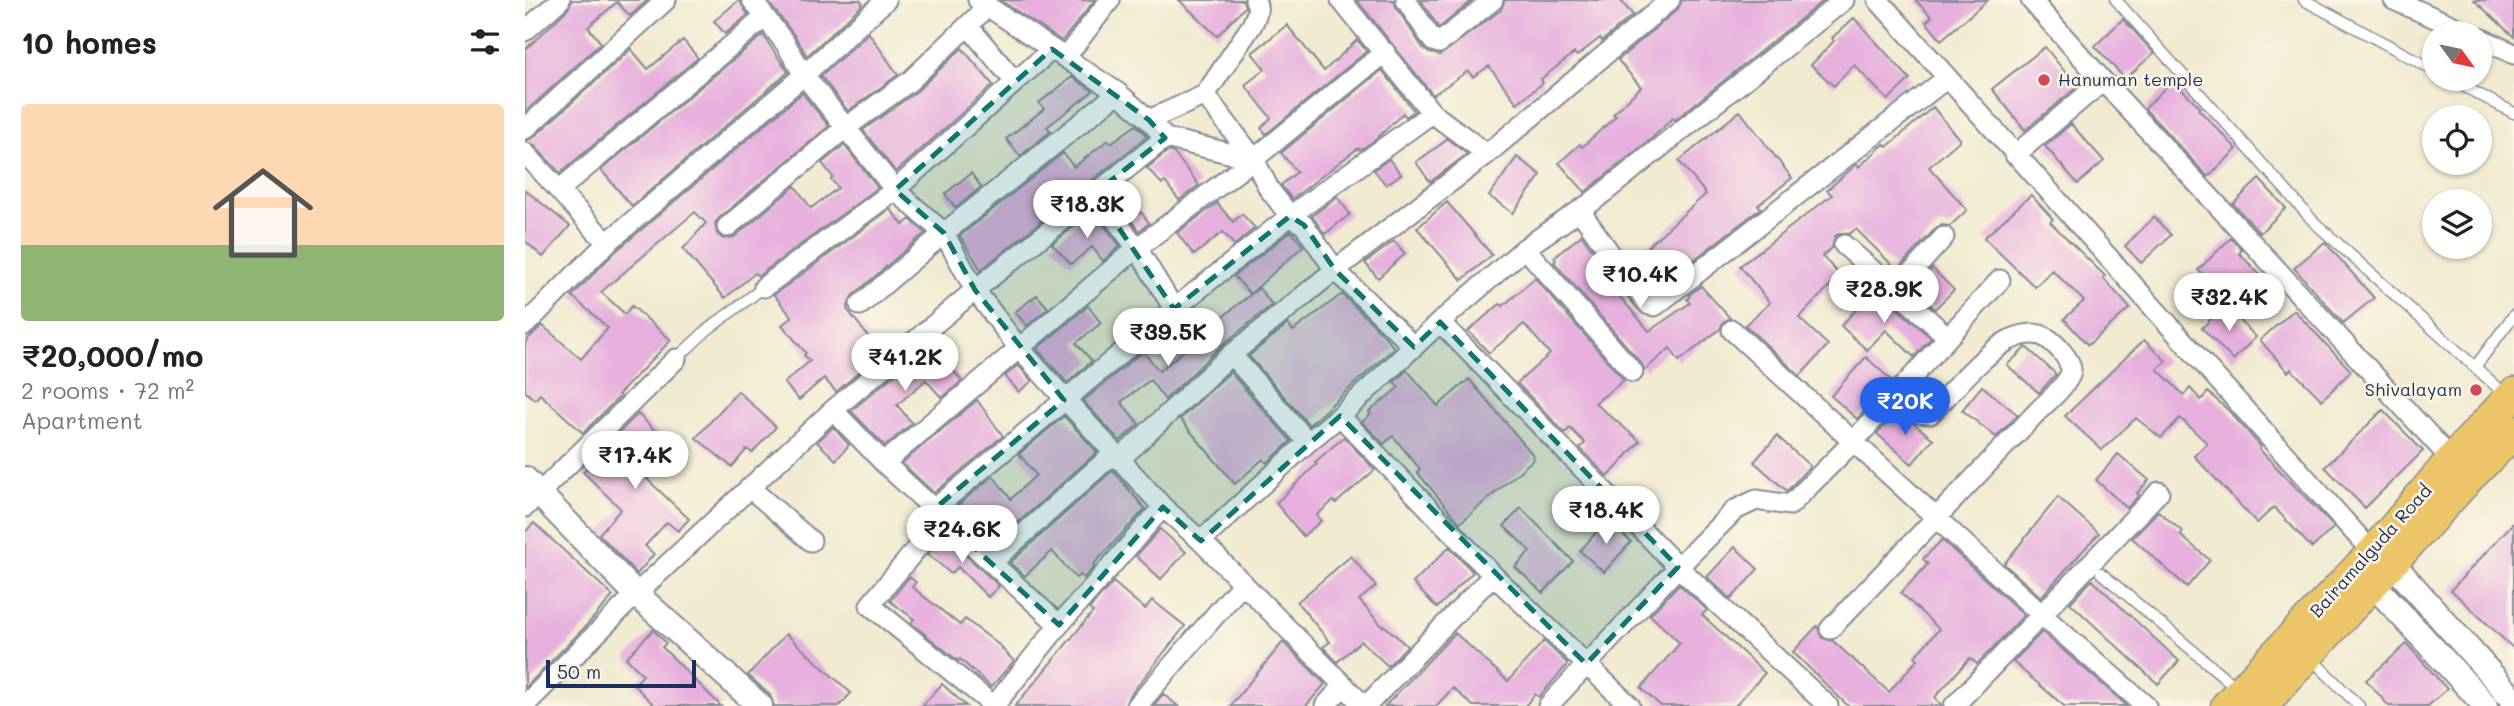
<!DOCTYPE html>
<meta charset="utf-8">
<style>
body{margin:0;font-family:Mali,sans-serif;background:#f2f2f2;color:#222;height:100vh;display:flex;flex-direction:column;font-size:26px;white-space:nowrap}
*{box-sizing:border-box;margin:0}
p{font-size:23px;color:#767676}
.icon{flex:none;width:38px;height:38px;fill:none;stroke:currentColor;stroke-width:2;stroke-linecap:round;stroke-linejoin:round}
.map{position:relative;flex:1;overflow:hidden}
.drawer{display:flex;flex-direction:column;background:#fff;width:525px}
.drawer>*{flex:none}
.needle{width:46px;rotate:123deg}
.buttons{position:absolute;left:1897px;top:21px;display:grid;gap:14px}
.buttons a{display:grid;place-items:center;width:70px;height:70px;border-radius:50%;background:#fff;box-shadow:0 2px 5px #0004;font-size:35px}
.scale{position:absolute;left:21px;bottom:18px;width:150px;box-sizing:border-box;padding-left:7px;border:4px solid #1b2f5e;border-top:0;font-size:19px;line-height:24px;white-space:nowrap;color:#1b2f5e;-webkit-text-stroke:5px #fcf5e5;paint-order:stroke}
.price{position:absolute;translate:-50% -60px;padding:0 16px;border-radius:24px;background:#fff;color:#222;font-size:23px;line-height:46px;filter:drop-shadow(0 2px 4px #0008)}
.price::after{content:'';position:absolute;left:50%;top:42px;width:21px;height:16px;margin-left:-10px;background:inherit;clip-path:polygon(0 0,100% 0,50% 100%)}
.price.active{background:#2563eb;color:#fff}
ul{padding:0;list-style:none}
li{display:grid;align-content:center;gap:14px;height:371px;padding:0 21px}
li+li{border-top:2px solid #e0e0e0}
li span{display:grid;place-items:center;height:217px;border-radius:7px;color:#555}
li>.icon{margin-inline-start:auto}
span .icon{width:126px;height:126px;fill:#fffc;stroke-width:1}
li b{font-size:30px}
h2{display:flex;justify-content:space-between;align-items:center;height:84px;padding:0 21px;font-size:30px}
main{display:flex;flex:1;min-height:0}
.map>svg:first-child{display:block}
.building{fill:#e6afde}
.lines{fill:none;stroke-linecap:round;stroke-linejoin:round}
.service-casing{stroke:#868c97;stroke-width:13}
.minor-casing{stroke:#868c97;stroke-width:23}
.tertiary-casing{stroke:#868c97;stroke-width:28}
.primary-casing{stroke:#868c97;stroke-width:35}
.service{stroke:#fff;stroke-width:10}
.minor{stroke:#fff;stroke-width:19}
.tertiary{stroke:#fff;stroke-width:24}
.primary{stroke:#edc569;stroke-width:32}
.marked{fill:#0f766e;fill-opacity:0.2;stroke:#0f766e;stroke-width:5;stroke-dasharray:14 9;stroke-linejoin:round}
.poi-dot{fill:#d1495b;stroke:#fcf5e5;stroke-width:2.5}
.labels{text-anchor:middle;stroke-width:5;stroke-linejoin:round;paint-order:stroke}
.poi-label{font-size:18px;fill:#1b2f5e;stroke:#fcf5e5;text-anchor:start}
.street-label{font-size:18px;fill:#1b2f5e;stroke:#fcf5e5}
</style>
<main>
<section class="drawer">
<h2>10 homes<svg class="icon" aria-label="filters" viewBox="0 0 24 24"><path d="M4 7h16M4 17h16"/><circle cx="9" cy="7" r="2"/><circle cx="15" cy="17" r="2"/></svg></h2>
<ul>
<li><span style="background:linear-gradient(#ffd9b3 65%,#8fb573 0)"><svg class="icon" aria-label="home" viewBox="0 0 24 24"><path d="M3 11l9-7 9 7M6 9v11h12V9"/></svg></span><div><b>₹20,000/mo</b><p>2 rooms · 72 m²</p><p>Apartment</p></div></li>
</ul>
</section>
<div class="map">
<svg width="1989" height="706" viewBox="0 0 1989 706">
<rect width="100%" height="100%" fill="#fcf5e5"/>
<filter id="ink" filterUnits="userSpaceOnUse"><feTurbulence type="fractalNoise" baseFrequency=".0143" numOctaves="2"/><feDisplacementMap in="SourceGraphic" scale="14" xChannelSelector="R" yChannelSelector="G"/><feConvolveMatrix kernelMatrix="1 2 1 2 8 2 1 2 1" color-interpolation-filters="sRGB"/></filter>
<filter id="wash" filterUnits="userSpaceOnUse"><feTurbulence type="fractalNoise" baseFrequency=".00686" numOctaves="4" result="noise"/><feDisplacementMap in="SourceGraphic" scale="28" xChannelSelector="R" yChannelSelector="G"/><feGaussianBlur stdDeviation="1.57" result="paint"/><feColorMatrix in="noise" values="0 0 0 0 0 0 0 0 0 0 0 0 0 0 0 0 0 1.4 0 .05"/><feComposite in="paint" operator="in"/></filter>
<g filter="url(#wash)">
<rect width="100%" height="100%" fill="#f1ead0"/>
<g id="blocks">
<path class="building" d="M47 0H123L105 16 92 2 63 27 76 43 0 112V50L43 9Z
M214 0 223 15 200 34 189 21Z
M242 0H335L338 4 282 56 270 36Z
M475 0H570L537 41Z
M654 0H718L720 7 692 36Z
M832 0H869L871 7 898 48 904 53 915 55 976 10 980 0H1095L1108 15 1077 41 1075 38 1052 56 1049 53 1016 79 1018 83 992 103 964 66 948 77 943 71 908 95Z
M896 0H948L914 28Z
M1157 0H1299L1150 120 1148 118 1126 139 1060 192 1034 163 1055 144 1057 147 1091 116 1088 114 1116 87 1093 60 1153 9Z
M1390 0H1463L1416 40 1401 22 1407 17Z
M1949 0H1989V37Z
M1329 18 1385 79 1363 100 1329 65 1309 86 1286 65 1309 41 1307 38Z
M1598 19 1629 53 1600 79 1570 46Z
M762 25 799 71 832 40 842 51 741 134 736 128 746 118 720 85 740 69 727 53Z
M344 33 373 75 323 111 296 76Z
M238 35 263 72 107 206 76 170Z
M158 40 173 58 35 173 9 145 0 141 8 138 106 49 123 69Z
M1520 47 1552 87 1500 130 1467 89Z
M437 48 468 85 371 172 338 130 392 91Z
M857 70 889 111 881 117 878 113 850 140 835 150 833 148 767 199 756 185 772 172 756 153Z
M547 77 568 91 522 127 526 131 495 156 481 139 519 109 514 103Z
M1647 80 1675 107 1673 109 1712 149 1683 177 1620 109Z
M277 93 304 126 194 218 190 223 192 234 198 239 209 237 270 186 286 208 313 188 306 179 308 177 297 163 319 145 353 188 233 276 230 273 200 298 158 249 181 223 170 212 76 292 100 314 107 306 146 340 93 395 95 396 58 433 15 394 10 400 0 391V342L17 325 56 359 83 328 47 296 90 252Z
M1408 107 1435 140 1404 167 1442 210 1425 226 1416 225 1410 229 1369 273 1367 271 1370 268 1331 229 1324 234 1316 233 1310 236 1307 248 1297 256 1315 275 1274 318 1303 345 1275 376 1220 325 1245 303 1215 266 1307 195 1302 190 1332 164 1334 167 1359 144 1362 147Z
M1215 111 1267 178 1233 205 1236 208 1148 276 1123 246 1181 194 1154 161Z
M1546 124 1579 161 1553 184 1520 146Z
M611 125 622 136 456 270 435 236 538 153 549 167 583 140 586 143Z
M921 138 942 154 905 182 891 162 919 142Z
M643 151 649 153 674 185 654 200 640 182 637 184 622 168Z
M992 157 1016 175 988 213 964 196Z
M864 159 876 174 861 185 849 170Z
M446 173 456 187 431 208 420 194Z
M1734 179 1761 208 1735 233 1708 204Z
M0 190 45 226 18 257 0 241Z
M1506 195 1528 219 1525 222 1580 276 1578 278 1605 308 1563 345 1539 319 1559 301 1527 270 1510 287 1459 238Z
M812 197 825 214 800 234 787 216Z
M922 202 967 255 937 280 892 228Z
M692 203 708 222 717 214 730 228 709 245 698 232 669 255 652 233Z
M365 209 378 225 385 219 400 233 327 296 322 309 356 353 311 392 299 378 274 400 259 383 285 361 279 355 281 353 257 325 267 317 249 295Z
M568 211 595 246 578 261 567 247 546 264 527 244Z
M616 212 624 223 614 231 606 220Z
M1629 217 1646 235 1616 263 1600 246Z
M766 231 778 246 725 294 709 276Z
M1057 235 1075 261 1072 263 1093 289 1090 291 1124 331 1165 303 1162 299 1165 297 1164 295 1176 286 1205 318 1198 322 1195 329 1154 361 1145 348 1120 370 1117 364 1029 262 1031 260 1029 257Z
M1706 238 1717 250 1714 253 1740 280 1711 309 1673 270Z
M869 241 880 254 853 278 840 263Z
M1800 242 1849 298 1818 323 1769 268Z
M1407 268 1429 290 1410 309 1388 290Z
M1010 278 1099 380 1070 403 1115 441 1083 477 1055 448 1060 443 1045 428 1040 433 992 383 1025 354 999 324 964 353 943 331 975 304 978 306Z
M734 288 747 305 697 345 640 400 625 380 596 402 614 424 595 441 558 401 618 351 634 371 687 328 686 326Z
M1350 289 1406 338 1389 357 1361 330 1342 350 1316 326Z
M817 294 857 333 869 348 784 425 724 356 763 324 768 331Z
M512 295 523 308 502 326 490 312Z
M1700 305 1731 337 1708 360 1677 328Z
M563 306 576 323 551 343 567 361 542 383 512 349Z
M1769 310 1826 371 1797 400 1766 369 1763 372 1735 340Z
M1619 340 1641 361 1632 369 1659 395 1665 388 1676 400 1683 392 1705 412 1736 447 1734 449 1809 527 1787 548 1749 507 1732 523 1669 456 1682 443 1655 418 1636 438 1611 418 1577 450 1540 416Z
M409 341 425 359 421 362 437 381 417 398 401 380 372 405 387 423 360 446 326 411Z
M1501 347 1531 374 1514 393 1482 365Z
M1341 357 1367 381 1332 419 1306 396Z
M493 365 507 381 494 392 480 376Z
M882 370 913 406 944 379 1009 456 1007 457 1009 459 935 523 892 472 895 469 868 436 859 444 837 422 846 414 844 412 874 387 869 382Z
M705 372 766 441 742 463 738 459 710 484 655 419Z
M1457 386 1493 415 1471 437 1437 410Z
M213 391 251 427 227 453 222 449 207 467 171 438Z
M452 400 478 436 409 493 377 463Z
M1858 410 1898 451 1840 508 1800 467Z
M1373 411 1408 439 1387 464 1352 434Z
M113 414 150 450 122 479 164 519 153 531 142 522 120 546 129 554 112 574 74 534 96 509 58 472 79 451 77 449Z
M539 416 572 452 467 546 427 510 468 476 486 499 511 475 494 454Z
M308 427 324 445 311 460 292 442Z
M1252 436 1285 466 1262 491 1229 462Z
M819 437 850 470 811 503 808 501 792 515 796 521 778 536 751 503 792 464 790 462Z
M1593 454 1624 480 1612 493 1614 495 1602 508 1571 480Z
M588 470 620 509 568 565 570 566 559 578 555 575 551 578 527 551 500 576 485 563Z
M1533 497 1574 533 1516 597 1479 564Z
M996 508 1048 561 1018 593 990 567 1005 551 979 526Z
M1633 511 1658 532 1655 535 1685 560 1662 587 1607 538Z
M1082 520 1106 542 1079 572 1055 551Z
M1989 522V649L1926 590Z
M9 523 88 596 60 627 0 688V532Z
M635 529 661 552 636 579 611 556Z
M419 535 474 586 463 597 433 567 426 574 403 554Z
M1417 540 1499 615 1452 664 1445 658 1410 697 1417 706H1323L1268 652 1292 626 1297 638 1308 641 1364 692 1393 659 1390 656 1414 629 1376 593 1403 564 1398 559Z
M924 547 948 572 912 608 888 583Z
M1210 547 1233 569 1206 599 1182 577Z
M826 556 851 586 834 600 858 627 859 625 882 646 863 666 836 641 812 662 798 647 805 642 772 602Z
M384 577 391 582 387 587 435 625 440 619 478 648 477 649 489 661 466 687 435 659 433 661 386 623 389 619 365 601Z
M1567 580 1654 661 1633 684 1545 603Z
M588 582 620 609 627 600 660 626 603 698 600 706H490L568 612 564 609Z
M1154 584 1182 610 1177 615 1240 673 1210 706H1136L1116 688 1155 643 1125 615Z
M128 630 141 643 137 647 196 706H130L109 685 118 675 101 658Z
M1517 632 1591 696 1602 706H1539L1488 662Z
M930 633 983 681 1019 641 1043 664 1014 697 1010 694 1000 706H948L928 688 911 706H860Z
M261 634 326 693 314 706H249L245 695 223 675Z
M758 642 800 684 781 706H705Z
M1882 644 1922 689 1903 706H1864L1841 680Z
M417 684 441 706H397Z
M638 694 653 706H628Z"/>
</g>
</g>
<g filter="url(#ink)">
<use href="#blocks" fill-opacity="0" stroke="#868c97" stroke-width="2"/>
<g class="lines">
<g class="service-casing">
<path id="service" d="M1591 0 1789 222 1981 395
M1779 0 1909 70
M1925 79 1989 113
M151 359 182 330 239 287
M1950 367 1989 315
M1576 573 1712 688
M1786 658 1834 706"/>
</g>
<g class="minor-casing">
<path id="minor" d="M227 0 260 43 279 75 370 190 419 233 450 290 493 347 638 507 676 541
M453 0 593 93 624 120 680 95 727 25C731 16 735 9 730 0
M816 0 907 113 962 154
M881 0 908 41 914 43 968 0
M1353 0 1848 553
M1506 0 1578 81 1927 460
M1869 0 1944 33
M444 27 490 82
M0 31 35 0
M1955 38 1989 54
M540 58 585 0
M0 129 141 0
M640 138 729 159
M0 153 82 243
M1490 155 1578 81
M34 190 240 17
M570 193 612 248 649 309
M1055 211 1115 295 1124 305 1130 306 1422 78
M202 227 320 128 385 81 463 6
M1319 245 1423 337
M1000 248 1108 372
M239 287 370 190 527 49
M1370 291 1419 237
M335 305 419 233 593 93
M915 322 1153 567 1303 706
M0 325 82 243 279 75 361 0
M1207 330 1517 615 1621 706
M889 347 810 270 962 154 1145 0
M706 354 783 442
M815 416 783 442 676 541 839 706
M594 460 701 359 810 270 779 225 765 216 744 189 729 159 680 95
M359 463 308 410 450 290 640 138 624 120
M225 488 286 541
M0 507 151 359
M408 510 649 309 765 216 907 113
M417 518 345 605 469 706
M466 563 588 454
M534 625 359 463 612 248 729 159 860 52
M1305 629 1513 411C1523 401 1539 388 1545 375 1551 363 1527 338 1515 335 1505 332 1493 336 1484 340 1458 354 1426 393 1405 414L1394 413 1372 393
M0 705 111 594 308 410
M469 706 534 625 638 507
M612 706 718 583
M800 706 819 685
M841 706 968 575
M1023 706 1153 567 1210 510 1231 500 1265 505 1328 442 1475 280
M1105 706 968 575 815 416 915 322 1000 248 1067 202 1319 0
M1429 706 1634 492"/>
</g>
<g class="tertiary-casing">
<path id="tertiary" d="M0 479 111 594 235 706
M1867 563 1989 700
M1848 584 1961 706"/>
</g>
<g class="primary-casing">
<path id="primary" d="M1702 706 1848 553 1927 460 1989 394
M1736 706 1943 478 1989 432"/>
</g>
<use href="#service" class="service"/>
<use href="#minor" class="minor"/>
<use href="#tertiary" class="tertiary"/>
<use href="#primary" class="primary"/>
</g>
</g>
<path class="marked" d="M527 49 624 120 640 138 570 193 649 309 765 216 779 225 810 270 889 347 915 322 1153 567 1061 664 815 416 676 541 638 507 534 625 408 510 539 400 450 290 419 233 370 190Z"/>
<g class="poi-dot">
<circle cx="1519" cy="80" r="7"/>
<circle cx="1951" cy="390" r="7"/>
</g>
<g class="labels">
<g class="poi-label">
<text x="1533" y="86">Hanuman temple</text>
<text x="1937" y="396" text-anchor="end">Shivalayam</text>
</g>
<g class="street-label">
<text transform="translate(1846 551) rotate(-48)" y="6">Bairamalguda Road</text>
</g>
</g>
</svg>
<div class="buttons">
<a><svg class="needle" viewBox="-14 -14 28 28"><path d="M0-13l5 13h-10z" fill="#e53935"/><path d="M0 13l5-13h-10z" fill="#767676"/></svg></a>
<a><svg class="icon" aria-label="locate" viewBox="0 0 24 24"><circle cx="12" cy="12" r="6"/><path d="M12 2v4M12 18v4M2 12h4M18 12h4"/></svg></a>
<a><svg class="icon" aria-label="layers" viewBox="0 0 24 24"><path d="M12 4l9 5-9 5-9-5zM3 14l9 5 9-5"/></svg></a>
</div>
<div class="scale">50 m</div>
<b class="price" style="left:562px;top:240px">₹18.3K</b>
<b class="price" style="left:1115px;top:310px">₹10.4K</b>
<b class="price" style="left:1359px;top:325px">₹28.9K</b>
<b class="price" style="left:1704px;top:333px">₹32.4K</b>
<b class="price" style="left:643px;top:368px">₹39.5K</b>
<b class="price" style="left:380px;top:393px">₹41.2K</b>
<b class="price active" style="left:1380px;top:437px">₹20K</b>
<b class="price" style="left:110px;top:491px">₹17.4K</b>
<b class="price" style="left:1081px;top:546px">₹18.4K</b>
<b class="price" style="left:437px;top:565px">₹24.6K</b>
</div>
</main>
